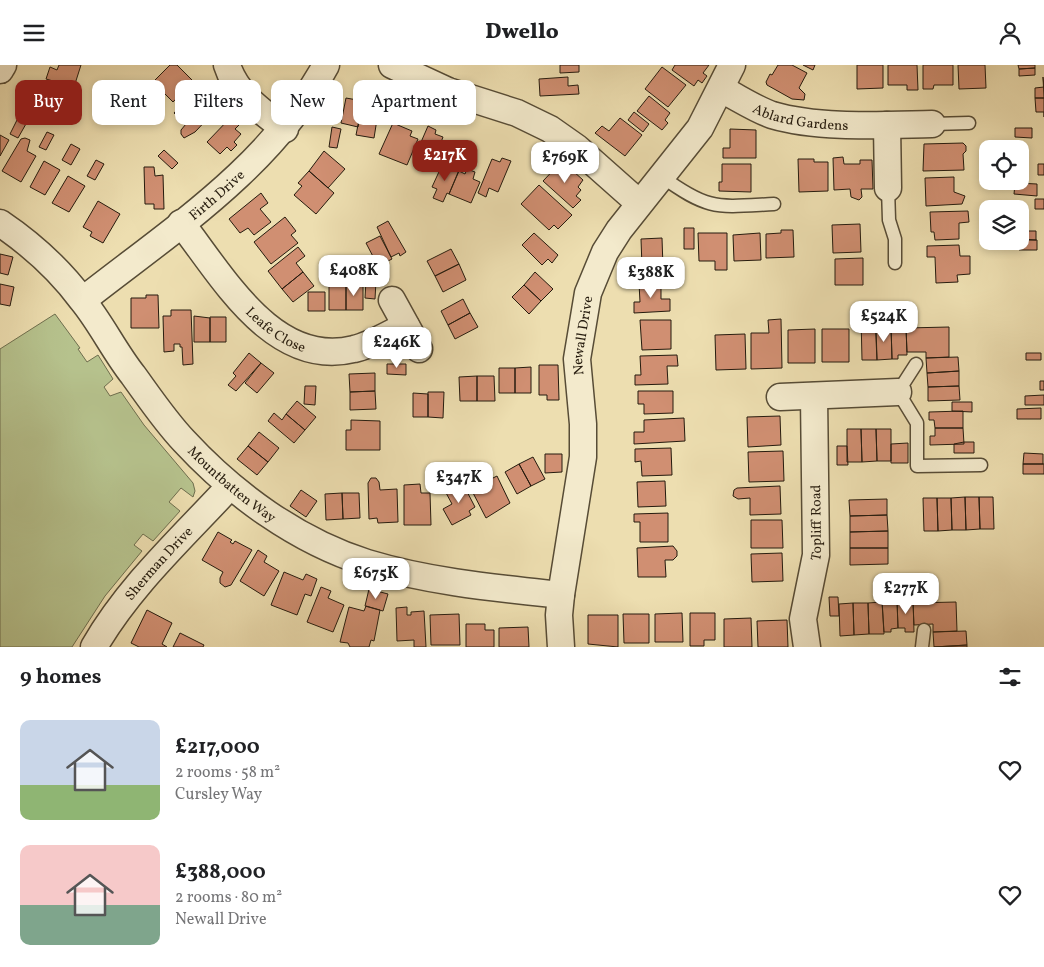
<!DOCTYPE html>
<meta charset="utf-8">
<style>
body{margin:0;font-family:Vollkorn,serif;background:#f2f2f2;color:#202124;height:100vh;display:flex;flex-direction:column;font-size:19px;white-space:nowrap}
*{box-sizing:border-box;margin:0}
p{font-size:16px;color:#757577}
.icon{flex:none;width:28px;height:28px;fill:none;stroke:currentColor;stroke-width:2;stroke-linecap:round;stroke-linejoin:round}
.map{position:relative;height:582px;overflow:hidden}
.panel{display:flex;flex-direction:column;background:#fff;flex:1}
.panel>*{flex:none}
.banner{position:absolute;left:15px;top:15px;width:500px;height:45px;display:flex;gap:10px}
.buttons{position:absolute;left:979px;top:75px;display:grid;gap:10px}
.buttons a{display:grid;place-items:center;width:50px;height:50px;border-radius:10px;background:#fff;box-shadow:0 2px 8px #0003;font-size:25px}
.price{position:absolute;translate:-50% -42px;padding:0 11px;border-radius:10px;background:#fff;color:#222;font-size:16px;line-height:32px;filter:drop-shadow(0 1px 2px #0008)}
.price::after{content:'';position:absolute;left:50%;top:30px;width:15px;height:11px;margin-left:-8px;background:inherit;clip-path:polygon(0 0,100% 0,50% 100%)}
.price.on{background:#8f2418;color:#fff}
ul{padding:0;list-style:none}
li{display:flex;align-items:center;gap:15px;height:125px;padding:0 20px}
li span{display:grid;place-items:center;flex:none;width:140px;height:100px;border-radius:10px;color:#555}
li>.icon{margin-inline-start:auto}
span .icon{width:60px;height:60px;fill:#fffc;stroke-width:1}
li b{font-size:21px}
h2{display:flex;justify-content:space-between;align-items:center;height:60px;padding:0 20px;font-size:21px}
.tag{padding:0 18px;border-radius:10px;background:#fff;box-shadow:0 2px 8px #0003;font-size:18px;line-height:45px}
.tag.on{background:#8f2418;color:#fff}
header{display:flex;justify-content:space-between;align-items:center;height:65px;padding:0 20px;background:#fff;font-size:22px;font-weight:800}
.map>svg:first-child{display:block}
.green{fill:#b6c28d;stroke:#6e6e4e}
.building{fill:#d08f72;stroke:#251b0e}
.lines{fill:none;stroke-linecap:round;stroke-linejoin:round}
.service-casing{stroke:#574c36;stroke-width:15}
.minor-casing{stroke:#574c36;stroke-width:29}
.service{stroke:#f3eacc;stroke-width:12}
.minor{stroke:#f3eacc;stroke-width:26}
.labels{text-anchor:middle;stroke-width:5;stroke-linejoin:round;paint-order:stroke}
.street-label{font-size:14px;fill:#251b0e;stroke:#f3eacc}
</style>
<header><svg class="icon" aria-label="menu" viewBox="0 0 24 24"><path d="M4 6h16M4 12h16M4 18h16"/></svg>Dwello<svg class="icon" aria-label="person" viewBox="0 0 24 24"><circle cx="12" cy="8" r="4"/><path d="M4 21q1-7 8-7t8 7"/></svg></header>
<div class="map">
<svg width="1044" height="582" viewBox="0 0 1044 582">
<rect width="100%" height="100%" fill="#eddeb0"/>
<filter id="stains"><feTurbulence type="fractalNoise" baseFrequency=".004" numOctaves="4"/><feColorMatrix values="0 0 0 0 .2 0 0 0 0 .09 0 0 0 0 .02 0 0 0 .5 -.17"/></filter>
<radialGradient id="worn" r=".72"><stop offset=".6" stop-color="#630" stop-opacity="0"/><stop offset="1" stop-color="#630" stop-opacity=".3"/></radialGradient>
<path class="green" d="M55 249 80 283 78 284 87 297 98 290 113 314 104 322 110 331 121 327 144 360 193 418 195 426 193 432 181 423 169 437 180 446 153 476 143 469 134 480 142 486 105 531 72 582H0V284Z"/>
<path class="building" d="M59 0H81L74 22 46 14 50 2 57 5Z
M170 0H177L193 16 173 37 153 17Z
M560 0H579V7L560 8Z
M675 0H709L703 8 707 11 702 18 698 15 694 21 672 5Z
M778 0H792L807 8 799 23 805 29 804 35 792 34 767 20 766 17 770 9 772 10Z
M803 0H815L813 5Z
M857 0H883V23L857 24Z
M888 0H917L918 25H907V20H888Z
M923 0H953V20H934L933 24H923Z
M958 0H985L986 23 959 24Z
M1018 0H1035V3L1019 4Z
M662 2 686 20 668 42 645 24Z
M1035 3V10L1019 11V4Z
M568 12V21L578 20 579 29 540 31 539 14Z
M1043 12 1044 33H1035V23L1044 22Z
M42 21 80 42 75 51 63 45 56 58 23 40 29 29 35 33Z
M196 24 214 42 212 44 215 46 195 67 184 73 181 69V65L186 59 174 48Z
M649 31 670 48 665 55 668 58 662 65 637 46Z
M346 33 363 36 358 62 341 58Z
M1035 33H1044V52V47H1036Z
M22 45 31 50 18 73 10 69Z
M361 45 378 48 374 73 356 70Z
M634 47 649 59 643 67 628 55Z
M231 52 239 60 235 64 241 69 234 77 237 80 231 86 227 82 220 89 207 77Z
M620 53 642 70 625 91 595 68 602 61 609 66Z
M393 58 412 66 410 71 418 74 407 100 379 89Z
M428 61 436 65 435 69 443 72 433 98 415 91Z
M332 62 341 64 337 83 329 82Z
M1015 63H1032V73L1015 72Z
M730 64 756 65V93H723V83H730Z
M47 67 54 70 46 85 39 82Z
M0 70 9 75 0 91Z
M25 73 30 75 27 86 36 91 21 117 2 106 21 74Z
M963 78 966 81V86L963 89 964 105 923 106 924 79Z
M71 79 80 84 71 100 62 95Z
M164 85 178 98 172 104 158 91Z
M324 86 345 104 328 123 309 106Z
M843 92 844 99H860V95H872L873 124H861L862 132 859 135 851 132 850 124 834 125 833 93Z
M502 93 511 96 498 127 489 123 486 132 478 128 492 94 500 97Z
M798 94H814V97H828V126L799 127Z
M96 95 104 99 95 115 87 111Z
M44 96 60 105 45 130 30 122Z
M562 96 583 115 578 122 581 125 576 131 581 135 573 143 543 116Z
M443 98 459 105 449 129 447 128 443 137 433 133 437 124 432 122Z
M722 99H751V127L719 126V117H722Z
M1038 99H1044V110H1038Z
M144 102H154L155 111 163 110 164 144H154V139H145Z
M467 104 475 107 473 114 480 117 471 138 449 129 459 106 465 109Z
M309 106 334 128 316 149 294 130 302 121 298 118Z
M68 111 85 121 69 147 52 138Z
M954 112V127L965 131 962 139 926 141 925 113Z
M994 116H1017V118H994Z
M1017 118 1037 119V131L1014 129 1015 119Z
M539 120 572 150 558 164 554 160 549 165 521 139Z
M261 128 268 138 260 144 271 157 254 170 248 163 240 168 229 154Z
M1035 134H1044V144H1035Z
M98 136 120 149 103 178 90 171 92 167 83 162Z
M968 146 969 157 959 158V174L935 175 934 167H931L930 147Z
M285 152 296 166 291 170 298 178 271 199 254 177Z
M388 156 406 187 400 191 399 188 391 192 377 162Z
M860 159 861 187 833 188 832 160Z
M684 163H694V184H684Z
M781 165H793L794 192 766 193V169L781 168Z
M1020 166H1036V175L1020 174Z
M534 168 558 190 552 198 548 194 542 200 522 180Z
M698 168H727V205H715V196H699Z
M760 168 761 195 734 196 733 170Z
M380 171 392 194 378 201 366 178Z
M662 173 663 202H642L641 174Z
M1020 175H1037V185H1019Z
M959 180 960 191H970V209L957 210 958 217 936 218 935 192H927V181Z
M298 182 305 191 296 198 303 207 282 224 268 206Z
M451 184 459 199 435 211 427 196Z
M0 189 13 192 8 210 0 208Z
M863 193V220H835V194Z
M459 199 466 215 443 227 435 211Z
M659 204H679V213L659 214Z
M303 207 314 221 293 237 282 224Z
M535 207 553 224 541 236 524 220Z
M366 215 376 216 375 234 365 233Z
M661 217V234H670V246L634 248V237H640L639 218Z
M0 219 14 222 10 241 0 239Z
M346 220V245H329V221Z
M346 220H363V245H346Z
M524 220 541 236 529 249 512 232Z
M308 227H325V246H308Z
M146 230H158L159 263H131V233H146Z
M463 234 470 248 448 260 441 246Z
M171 245H191L193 299 183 300 182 282H180V279H174V286L164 287 163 251H171Z
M470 248 478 262 455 274 448 260Z
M194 251 210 253V277H194Z
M210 252H226V277H210Z
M861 252H875L877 295H862Z
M781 254 782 303 751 304V268H769L768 255Z
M640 255H671V284L642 285Z
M876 261H891L892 294 877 295Z
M891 261H906L907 290H898V294H892Z
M949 262V292L926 293V287H907L906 263Z
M815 264V298H788V265Z
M822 264H849V297H822Z
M745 269 746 304 716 305 715 270Z
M249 288 261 298 236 326 228 320 236 311 233 308Z
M1026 288H1041V295H1026Z
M677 290 678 301H667L668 319 635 320V310H641L640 291Z
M958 292 959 306 927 308 926 293Z
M261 298 274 308 257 328 245 318Z
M387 299H406V310L387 309Z
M539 300H558L559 335H547V330H539Z
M531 302V328H515V303Z
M499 303H515V328H499Z
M959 306V321L928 322 927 308Z
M375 308V326L350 327 349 309Z
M477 311H494L495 336H477Z
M477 311V336H460L459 312Z
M1040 316H1044V325H1040Z
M305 321H316L315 340 304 339Z
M959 321 960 335 928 336V322Z
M375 326 376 344 350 345V327Z
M638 326H673V348L644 349V339H638Z
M428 327H444L443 353 428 352Z
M413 328 428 329V352H413Z
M1044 330V340H1025V331Z
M297 336 316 352 305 365 286 349Z
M952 337H972V347L952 346Z
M1041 343V354H1017V344Z
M963 346V363H935L934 355H929V347Z
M274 348 282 355 286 349 305 365 294 378 268 356Z
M780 351 781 380 748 382 747 352Z
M684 353 685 376 634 379V367H644V355Z
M351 355 380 356V385H346V365H351Z
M935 363H963L964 379 930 380V371H935Z
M847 364H861L862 397H847Z
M861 364H876L877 396 862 397Z
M876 364H891V396H877Z
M259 367 279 383 268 397 248 381Z
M964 377H974V388H954V379Z
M908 378V398H891V379Z
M248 381 268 397 257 410 237 394Z
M837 381H847L848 400H837Z
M671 383 672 410 642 411 641 396 635 397V384Z
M783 386 784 416 749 417 748 387Z
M1024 388 1043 389V399H1023Z
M545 389H562V407L545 408Z
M533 392 545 414 531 421 519 399Z
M519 399 531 421 517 429 505 407Z
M1023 399H1044V409H1023Z
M497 411 510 438 486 453 471 424Z
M371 413H376L379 417 380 425 397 424 398 457 378 458 377 453 369 454 368 418Z
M665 416 666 441 638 442 637 417Z
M462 417 475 442 469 446 471 450 452 460 443 444 452 439 445 426Z
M420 419 421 428H430L431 460H404V420Z
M780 421 781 449 750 450V433L738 434 733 431 734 425 737 423Z
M301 425 317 436 306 452 290 441Z
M342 428 343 454 326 455 325 429Z
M342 428H359L360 453 343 454Z
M965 432H979L980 464 966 465Z
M965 432 966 465H952L951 433Z
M979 432H993L994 464H980Z
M923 433H937L938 466H924Z
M937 433H951L952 465 938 466Z
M887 434V450L850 451 849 435Z
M668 448V477H640V457H634V449Z
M887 450 888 466 850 467V451Z
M751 455H782L783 483H751Z
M888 466V483H850V467Z
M218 467 232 475 230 477 233 479 235 476 252 485 231 520 225 522 220 518V513L223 507 202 495Z
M673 481 677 486V491L673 495H665L666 512H638L637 483Z
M850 483H888V499L850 500Z
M258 485 267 491 264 497 279 506 264 531 240 516Z
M782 488 783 516 752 517 751 489Z
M284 507 303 515 306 509 317 514 311 531 305 529 297 550 271 540Z
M321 522 331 526 328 533 344 540 333 567 307 557Z
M369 524 388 529 383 546 365 541Z
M829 532H838L839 551H830Z
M913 534 914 567H905V563H898L897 535Z
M882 535H897L898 563 891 564V567H884Z
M882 537 884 569H869L868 538Z
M956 537 957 566 933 567V559L914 560 913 538Z
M853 538 854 570 840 571 839 539Z
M853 538H868L869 569 854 570Z
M366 541 380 545 374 576 371 575 369 582H350L348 578 340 577 349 542 364 546Z
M407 542V550H411V547L424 546 426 582H414V575L397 576 396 543Z
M147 545 172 558 162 579 167 582H139L131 578Z
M682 548 683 577H655V549Z
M690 548H715V575H704V581H690Z
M459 549 460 580H431L430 550Z
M623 549H649V578H624Z
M588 550H618V582L588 579Z
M751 553 752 582H724V554Z
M787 555 788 582H758L757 556Z
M466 559H485V565H494V582H466Z
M528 562 529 582H499V563Z
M966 566 967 580 934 582 933 567Z
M180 568 204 580 203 582H173Z
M967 580V582H934Z"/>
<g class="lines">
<g class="service-casing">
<path id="service" d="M932 59 969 58
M661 111C709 146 717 142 774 139
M888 123 889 155 895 174V198
M916 299 898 327 917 358V401L981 400
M922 582 924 565"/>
</g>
<g class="minor-casing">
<g id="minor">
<path d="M227 0C236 29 261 46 285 64"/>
<path d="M392 0 448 26 517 48 550 64 577 83 639 138"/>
<path d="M0 5 3 0"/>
<path id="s1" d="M721 24C737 32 755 44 772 50 819 64 883 60 932 59"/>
<path d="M887 60 888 123"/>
<path id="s2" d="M0 158C31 179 59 204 82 235 101 258 114 286 133 310 149 332 165 356 184 376 233 429 297 476 367 498 430 517 496 523 561 530"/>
<path id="s3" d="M181 158C223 212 274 304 354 284 372 280 390 268 406 261"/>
<path id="s4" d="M83 235C172 165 271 102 326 0"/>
<path d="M392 235 419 284"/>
<path d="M780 332 898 327"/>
<path id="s5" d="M94 582C129 521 183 472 230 421"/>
<path id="s6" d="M561 582 559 550 561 530 583 392V359L577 294 588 228 605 187 619 165 700 63 732 0"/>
<path id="s7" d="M807 582 803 554 816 490 814 331"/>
</g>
</g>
<use href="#service" class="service"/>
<use href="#minor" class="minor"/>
</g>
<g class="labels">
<g class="street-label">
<text dy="5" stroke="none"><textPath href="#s1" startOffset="86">Ablard Gardens</textPath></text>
<text dy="5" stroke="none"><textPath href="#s4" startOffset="170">Firth Drive</textPath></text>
<text dy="5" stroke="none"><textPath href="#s3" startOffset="144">Leafe Close</textPath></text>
<text dy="5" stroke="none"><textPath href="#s6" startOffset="314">Newall Drive</textPath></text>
<text dy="5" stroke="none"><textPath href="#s2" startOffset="352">Mountbatten Way</textPath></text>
<text dy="5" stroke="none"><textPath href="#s7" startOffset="126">Topliff Road</textPath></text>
<text dy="5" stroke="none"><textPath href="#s5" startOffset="106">Sherman Drive</textPath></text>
</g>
</g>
<rect width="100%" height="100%" filter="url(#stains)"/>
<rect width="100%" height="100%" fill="url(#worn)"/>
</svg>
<div class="buttons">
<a><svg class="icon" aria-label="locate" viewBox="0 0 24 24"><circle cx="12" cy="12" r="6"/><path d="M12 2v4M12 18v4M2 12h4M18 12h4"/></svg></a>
<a><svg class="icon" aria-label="layers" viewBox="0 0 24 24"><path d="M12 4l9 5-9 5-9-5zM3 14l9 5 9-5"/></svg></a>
</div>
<b class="price on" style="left:445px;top:117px">£217K</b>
<b class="price" style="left:565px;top:119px">£769K</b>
<b class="price" style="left:354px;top:232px">£408K</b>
<b class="price" style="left:651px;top:234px">£388K</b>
<b class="price" style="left:884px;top:278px">£524K</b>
<b class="price" style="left:397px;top:304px">£246K</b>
<b class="price" style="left:459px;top:439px">£347K</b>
<b class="price" style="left:376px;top:535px">£675K</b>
<b class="price" style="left:906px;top:550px">£277K</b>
<div class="banner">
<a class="tag on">Buy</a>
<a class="tag">Rent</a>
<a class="tag">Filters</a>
<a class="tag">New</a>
<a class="tag">Apartment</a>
</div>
</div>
<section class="panel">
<h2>9 homes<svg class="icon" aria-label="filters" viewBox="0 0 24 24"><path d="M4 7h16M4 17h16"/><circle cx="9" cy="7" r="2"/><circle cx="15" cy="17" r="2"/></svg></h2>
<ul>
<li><span style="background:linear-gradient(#c9d6e8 65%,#8fb573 0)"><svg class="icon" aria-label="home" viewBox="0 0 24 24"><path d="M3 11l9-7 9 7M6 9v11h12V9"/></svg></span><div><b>£217,000</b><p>2 rooms · 58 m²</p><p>Cursley Way</p></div><svg class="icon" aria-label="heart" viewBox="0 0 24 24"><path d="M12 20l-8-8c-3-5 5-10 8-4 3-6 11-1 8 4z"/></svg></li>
<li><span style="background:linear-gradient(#f6c9c9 60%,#7fa58c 0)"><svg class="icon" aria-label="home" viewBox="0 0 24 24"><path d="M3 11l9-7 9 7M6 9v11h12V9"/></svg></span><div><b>£388,000</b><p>2 rooms · 80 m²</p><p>Newall Drive</p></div><svg class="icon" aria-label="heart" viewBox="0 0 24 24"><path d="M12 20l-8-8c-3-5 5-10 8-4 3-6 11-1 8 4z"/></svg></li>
</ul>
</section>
